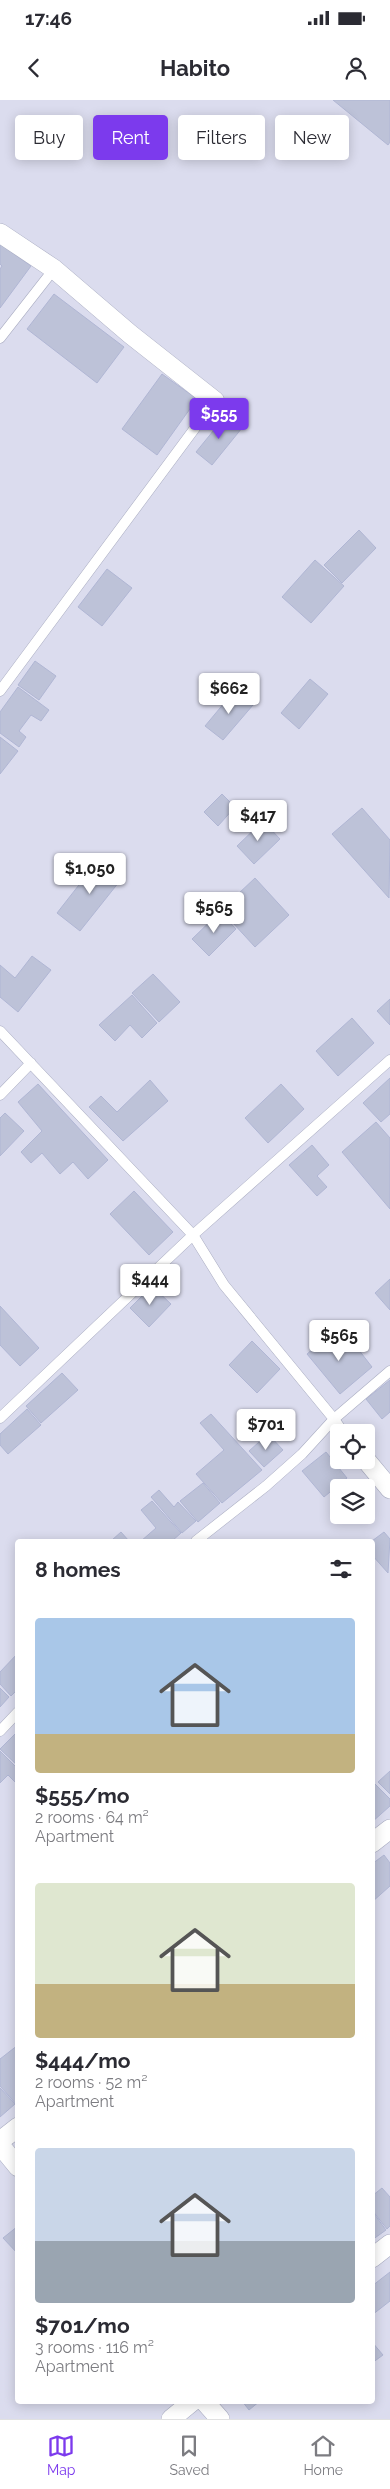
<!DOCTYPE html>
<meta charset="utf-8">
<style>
body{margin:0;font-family:Raleway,sans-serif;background:#f2f2f3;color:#2b2b33;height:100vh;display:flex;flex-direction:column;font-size:19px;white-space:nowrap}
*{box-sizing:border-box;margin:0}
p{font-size:16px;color:#7c7c81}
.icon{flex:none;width:28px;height:28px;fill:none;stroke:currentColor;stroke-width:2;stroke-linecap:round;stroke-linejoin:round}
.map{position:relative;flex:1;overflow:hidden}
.sheet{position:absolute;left:15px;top:1439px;width:360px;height:865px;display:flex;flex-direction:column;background:#fff;border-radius:5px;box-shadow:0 2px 12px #0003}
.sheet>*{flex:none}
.top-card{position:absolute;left:15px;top:15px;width:360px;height:45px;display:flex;gap:10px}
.buttons{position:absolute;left:330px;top:1324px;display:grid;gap:10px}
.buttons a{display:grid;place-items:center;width:45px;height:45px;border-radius:5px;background:#fff;box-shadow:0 2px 12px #0003;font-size:25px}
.price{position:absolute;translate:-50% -42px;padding:0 11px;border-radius:5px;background:#fff;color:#222;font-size:16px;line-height:32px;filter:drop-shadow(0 1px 2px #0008)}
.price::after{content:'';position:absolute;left:50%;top:30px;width:15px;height:11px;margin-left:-8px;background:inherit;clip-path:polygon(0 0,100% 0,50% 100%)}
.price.active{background:#7c3aed;color:#fff}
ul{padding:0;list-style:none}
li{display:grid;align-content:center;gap:10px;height:265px;padding:0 20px}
li span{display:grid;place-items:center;height:155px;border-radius:5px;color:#555}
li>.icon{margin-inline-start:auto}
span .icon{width:90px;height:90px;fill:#fffc;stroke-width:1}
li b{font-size:21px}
h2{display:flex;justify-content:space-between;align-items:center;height:60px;padding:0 20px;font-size:21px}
.pill{padding:0 18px;border-radius:5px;background:#fff;box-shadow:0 2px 12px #0003;font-size:18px;line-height:45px}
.pill.active{background:#7c3aed;color:#fff}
.status{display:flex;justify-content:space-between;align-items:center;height:35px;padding:0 25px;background:#fff;direction:ltr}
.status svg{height:14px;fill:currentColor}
header{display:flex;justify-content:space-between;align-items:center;height:65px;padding:0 20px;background:#fff;font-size:22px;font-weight:700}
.menu{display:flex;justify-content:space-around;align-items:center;height:70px;border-top:1px solid #e1e1e2;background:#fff;font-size:14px;color:#7c7c81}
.menu a{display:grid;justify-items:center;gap:2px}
.menu .active{color:#7c3aed}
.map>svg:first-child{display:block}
.residential{fill:#dbdcee;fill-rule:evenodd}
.building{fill:#bdc2d8;stroke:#b0b6d4}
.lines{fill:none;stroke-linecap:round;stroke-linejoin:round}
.lane-casing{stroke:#aaadc2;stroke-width:11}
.street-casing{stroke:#aaadc2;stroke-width:20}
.lane{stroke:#fff;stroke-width:10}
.street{stroke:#fff;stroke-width:19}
</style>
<div class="status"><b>17:46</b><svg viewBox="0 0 49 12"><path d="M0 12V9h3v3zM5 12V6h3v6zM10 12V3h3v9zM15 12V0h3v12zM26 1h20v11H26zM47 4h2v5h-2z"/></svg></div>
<header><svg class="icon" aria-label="back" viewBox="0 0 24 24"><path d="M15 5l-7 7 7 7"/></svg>Habito<svg class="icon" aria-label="person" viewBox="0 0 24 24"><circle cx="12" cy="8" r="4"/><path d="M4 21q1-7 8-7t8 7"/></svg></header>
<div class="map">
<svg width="390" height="2319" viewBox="0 0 390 2319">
<rect width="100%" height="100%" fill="#e9eaf6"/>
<path class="residential" d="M0 0H390V2319H0ZM339 1332H366V1360H339ZM339 1388H366V1415H339ZM18 1441H372V2301H18Z"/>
<path class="building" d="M333 0H390V42L388 45Z
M0 144 31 166 0 208V169L2 166 0 164Z
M54 194 124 247 97 283 27 229Z
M162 274 197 299 157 355 122 329Z
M227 314 242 328 212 365 196 352Z
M359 430 376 448 342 483 324 465Z
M315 460 344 486 311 523 282 497Z
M107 469 132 488 102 526 78 507Z
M35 561 56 576 39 600 18 585Z
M310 579 328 594 299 629 281 613Z
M18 587 49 610 41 621 31 615 19 631 26 637 19 647 0 633V612Z
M235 590 253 605 223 640 205 626Z
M0 637 18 651 0 674Z
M222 694 235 707 218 726 204 712Z
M362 708 390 740 389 798 332 734Z
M263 721 280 739 254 764 237 746Z
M100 758 123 777 80 831 57 813Z
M255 778 289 815 255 847 221 810Z
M220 812 236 829 209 856 192 839Z
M32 856 51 870 18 912 0 897V865L15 878Z
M153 874 180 902 159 922 132 893Z
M132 895 157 923 142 938 130 925 115 941 99 925Z
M390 899V925L377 911Z
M352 918 374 943 338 976 316 951Z
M390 978V1014L381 1022 363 1003Z
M150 980 168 1001 123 1041 89 1007 101 996 117 1012Z
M38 984 108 1060 88 1079 73 1062 60 1074 42 1053 31 1063 21 1052 42 1031 18 1002Z
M281 984 304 1009 268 1043 245 1018Z
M5 1013 24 1031 0 1056V1018Z
M376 1022 390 1038V1109L342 1052Z
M312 1045 329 1065 317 1076 327 1087 317 1096 289 1065Z
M134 1091 173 1132 149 1155 110 1114Z
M390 1179V1210L375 1193Z
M152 1186 171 1204 149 1227 130 1208Z
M0 1206 39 1248 20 1266 0 1245Z
M335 1230 351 1249 355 1245 372 1267 340 1294 307 1254Z
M252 1241 280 1269 257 1293 229 1265Z
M62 1273 78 1290 41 1323 26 1306Z
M390 1280V1312L382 1319 366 1299Z
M27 1309 41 1325 8 1354 0 1345V1334Z
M211 1314 262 1370 222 1403 196 1374 224 1350 200 1323Z
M268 1334 283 1350 264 1367 249 1351Z
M326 1352 347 1378 324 1397 302 1371Z
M203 1383 220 1403 198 1422 180 1401Z
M159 1390 174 1407 178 1402 196 1421 182 1433 151 1397Z
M152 1401 181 1433 172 1441H141L156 1428 141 1410Z
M121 1432 129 1441H113L112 1440Z
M384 1432 390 1439 388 1473 372 1455V1441Z
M18 1553V1589L11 1596 0 1584V1572Z
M0 1588 9 1597 0 1607Z
M18 1631V1666L0 1649Z
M0 1651 18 1669 17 1684 8 1675 0 1683Z
M390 1671V1694L378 1682Z
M372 1681 390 1699V1706L372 1722Z
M384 1755 390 1763V1786L372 1802V1764Z
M18 1945V2004L17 2005 0 1986V1959Z
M0 1988 15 2004 0 2017Z
M382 2088 390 2097V2126L387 2129 372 2110V2096Z
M372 2111 386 2130 372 2140Z
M18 2126V2154L3 2138Z
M390 2172V2201L372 2215V2186Z
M372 2242 383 2255 372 2263Z
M242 2301H260L249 2310Z"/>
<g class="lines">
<g class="lane-casing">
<path id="lane" d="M0 238 54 169
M0 591 215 301
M0 931 193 1135 224 1185 334 1319 343 1332
M0 995 31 963
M0 1318 193 1135 390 960
M196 1441 266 1386 302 1354 334 1319 390 1271
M0 1631 18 1612"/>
</g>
<g class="street-casing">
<path id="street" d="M0 133 54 169 130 234 215 301
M366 1360 390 1389
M372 1743 390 1729
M0 2041 18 2027
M0 2045 18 2067
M372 2158 390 2144
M204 2301 220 2319
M171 2319 193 2301"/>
</g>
<use href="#lane" class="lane"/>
<use href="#street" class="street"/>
</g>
</svg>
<div class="buttons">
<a><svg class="icon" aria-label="locate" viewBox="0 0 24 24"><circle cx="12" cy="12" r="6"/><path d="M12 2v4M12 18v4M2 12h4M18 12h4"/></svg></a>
<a><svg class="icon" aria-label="layers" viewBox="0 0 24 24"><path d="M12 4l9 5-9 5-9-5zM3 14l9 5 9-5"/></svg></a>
</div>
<b class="price active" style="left:219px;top:340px">$555</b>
<b class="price" style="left:229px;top:615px">$662</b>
<b class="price" style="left:258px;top:742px">$417</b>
<b class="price" style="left:90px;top:795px">$1,050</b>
<b class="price" style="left:214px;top:834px">$565</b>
<b class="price" style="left:150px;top:1206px">$444</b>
<b class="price" style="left:339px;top:1262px">$565</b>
<b class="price" style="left:266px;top:1351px">$701</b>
<div class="top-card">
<a class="pill">Buy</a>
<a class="pill active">Rent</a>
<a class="pill">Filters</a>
<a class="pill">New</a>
</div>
<section class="sheet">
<h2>8 homes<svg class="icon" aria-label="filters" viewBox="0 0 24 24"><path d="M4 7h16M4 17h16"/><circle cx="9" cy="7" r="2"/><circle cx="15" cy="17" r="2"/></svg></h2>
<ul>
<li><span style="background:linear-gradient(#a9c7e8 75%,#c2b280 0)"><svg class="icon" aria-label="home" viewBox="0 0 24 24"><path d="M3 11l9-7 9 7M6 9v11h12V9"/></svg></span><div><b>$555/mo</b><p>2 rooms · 64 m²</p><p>Apartment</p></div></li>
<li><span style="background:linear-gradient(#dfe7d0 65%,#c2b280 0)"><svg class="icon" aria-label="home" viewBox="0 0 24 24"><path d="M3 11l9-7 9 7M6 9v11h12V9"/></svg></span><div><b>$444/mo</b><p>2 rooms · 52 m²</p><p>Apartment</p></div></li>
<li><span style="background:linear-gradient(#c9d6e8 60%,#9aa5b1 0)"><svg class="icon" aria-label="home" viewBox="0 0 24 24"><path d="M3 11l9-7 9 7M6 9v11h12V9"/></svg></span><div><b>$701/mo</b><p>3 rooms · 116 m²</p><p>Apartment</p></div></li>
</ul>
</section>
</div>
<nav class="menu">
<a class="active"><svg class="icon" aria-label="map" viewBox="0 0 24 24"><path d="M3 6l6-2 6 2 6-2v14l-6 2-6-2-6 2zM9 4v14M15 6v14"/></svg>Map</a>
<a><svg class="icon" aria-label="saved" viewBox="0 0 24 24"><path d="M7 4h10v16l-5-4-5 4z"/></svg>Saved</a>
<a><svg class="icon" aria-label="home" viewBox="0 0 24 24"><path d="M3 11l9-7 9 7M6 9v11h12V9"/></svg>Home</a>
</nav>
